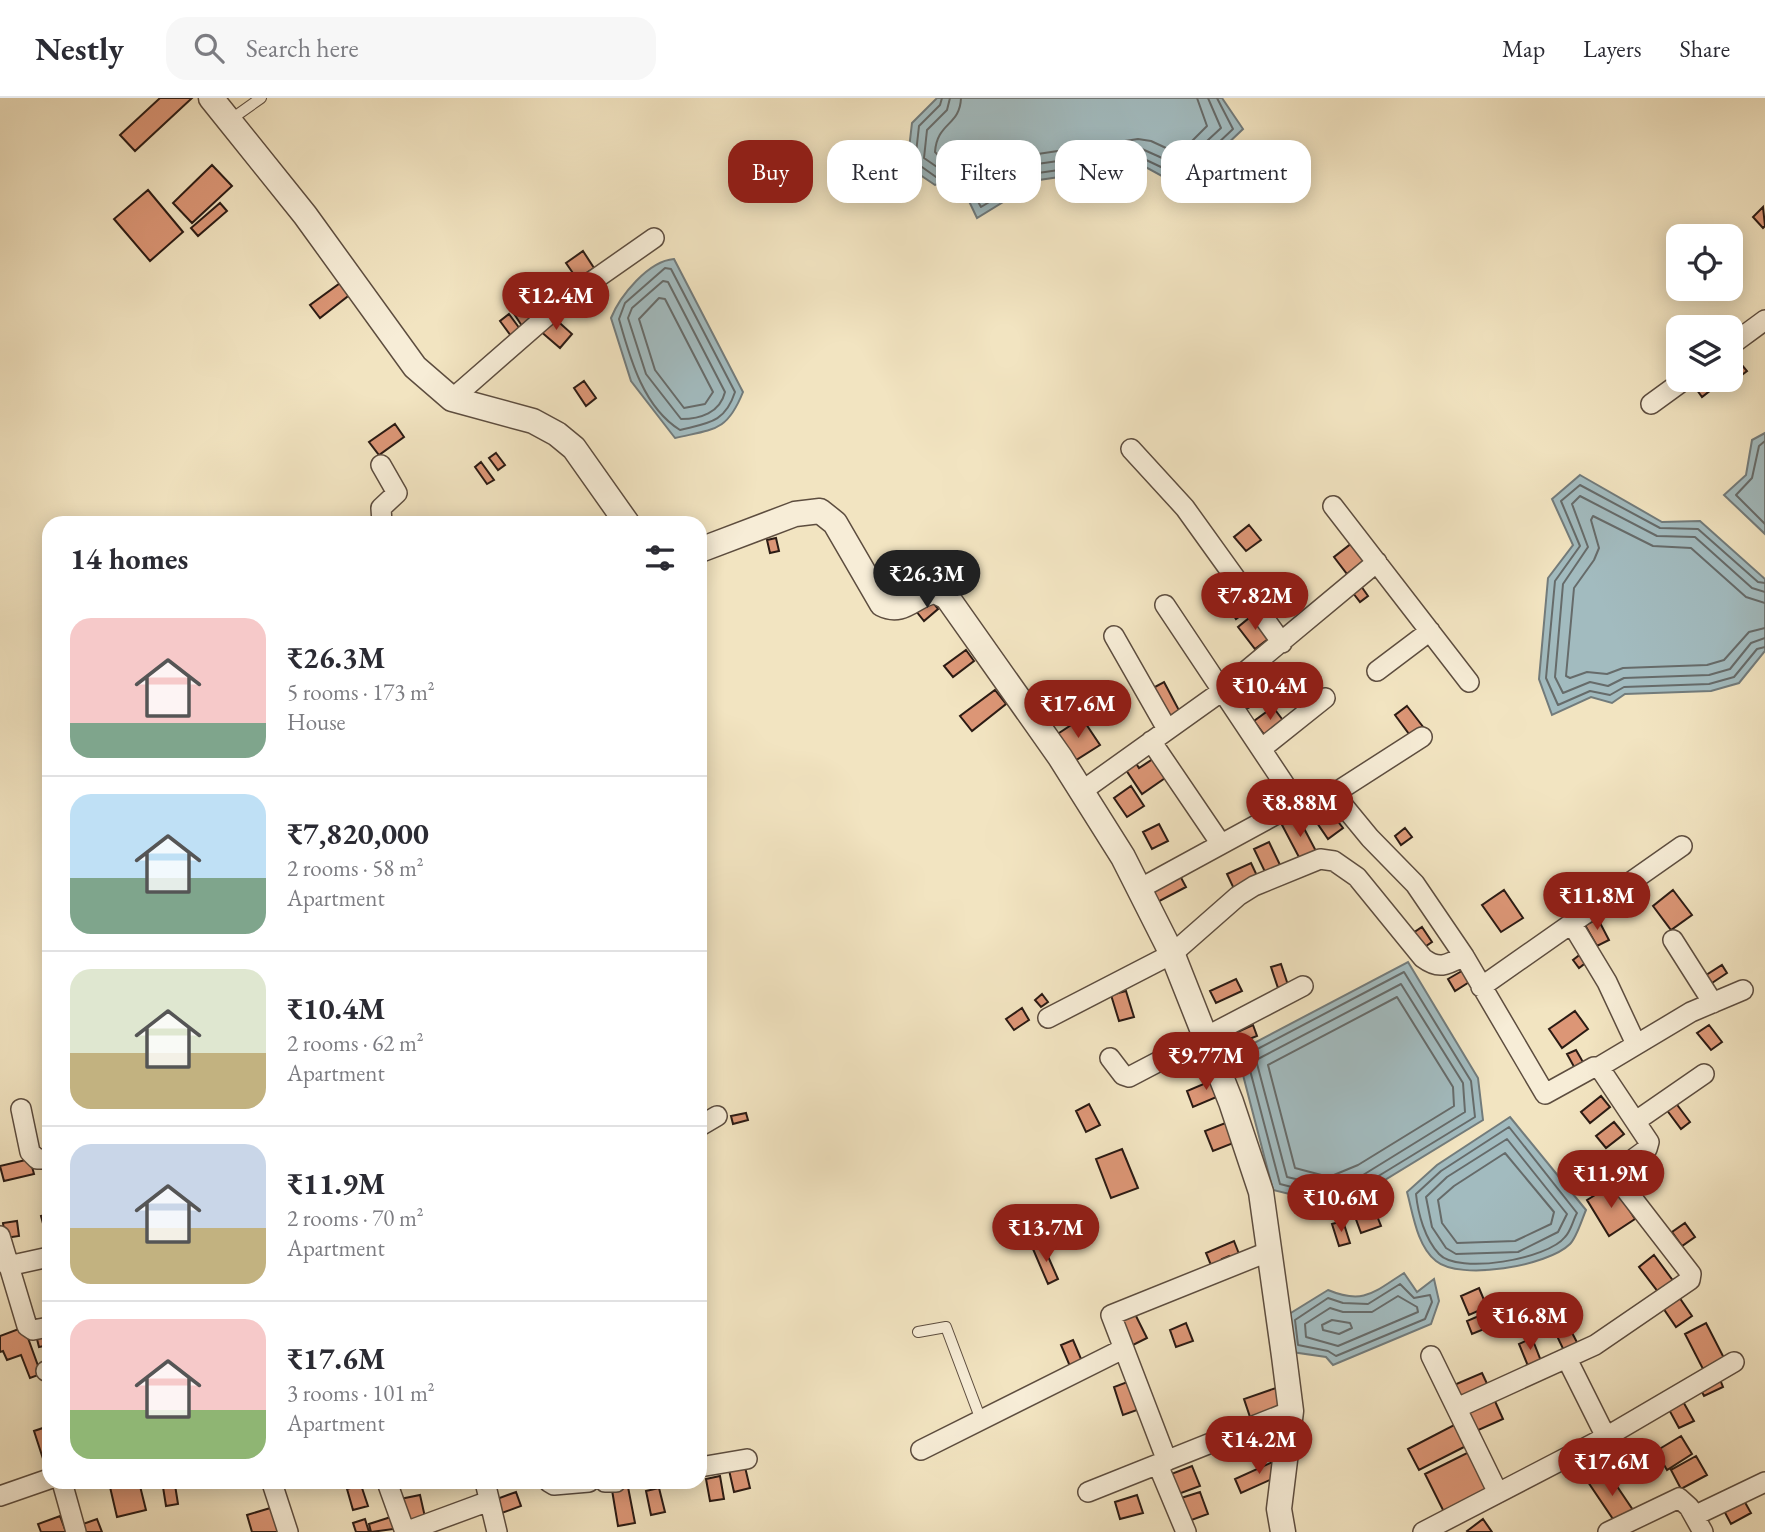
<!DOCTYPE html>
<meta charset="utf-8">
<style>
body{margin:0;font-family:"EB Garamond",serif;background:#f7f7f7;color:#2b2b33;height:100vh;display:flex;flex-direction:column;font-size:26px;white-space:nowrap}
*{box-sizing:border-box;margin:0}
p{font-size:23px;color:#7c7c81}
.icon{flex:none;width:38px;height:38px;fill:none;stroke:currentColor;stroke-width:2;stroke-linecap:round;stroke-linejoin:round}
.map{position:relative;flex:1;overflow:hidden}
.panel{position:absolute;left:42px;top:418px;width:665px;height:973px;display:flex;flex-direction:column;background:#fff;border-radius:21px;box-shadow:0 4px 18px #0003}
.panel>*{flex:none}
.top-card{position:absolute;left:728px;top:42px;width:665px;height:63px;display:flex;gap:14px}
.buttons{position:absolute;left:1666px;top:126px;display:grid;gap:14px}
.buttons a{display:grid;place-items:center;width:77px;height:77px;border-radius:14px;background:#fff;box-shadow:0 4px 18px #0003;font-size:35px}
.price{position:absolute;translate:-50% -60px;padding:0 16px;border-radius:24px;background:#8f2418;color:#fff;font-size:23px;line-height:46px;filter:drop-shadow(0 2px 4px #0008)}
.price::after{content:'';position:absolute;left:50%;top:42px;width:21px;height:16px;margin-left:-10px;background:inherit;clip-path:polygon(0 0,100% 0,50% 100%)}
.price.active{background:#222;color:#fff}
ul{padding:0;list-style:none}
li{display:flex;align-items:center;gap:21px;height:175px;padding:0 28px}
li+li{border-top:2px solid #e1e1e2}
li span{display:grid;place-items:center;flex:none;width:196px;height:140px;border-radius:21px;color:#555}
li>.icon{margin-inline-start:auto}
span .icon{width:84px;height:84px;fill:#fffc;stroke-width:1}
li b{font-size:30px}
h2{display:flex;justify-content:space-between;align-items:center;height:84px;padding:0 28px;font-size:30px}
.tag{padding:0 24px;border-radius:21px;background:#fff;box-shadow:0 4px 18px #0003;font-size:24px;line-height:63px}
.tag.active{background:#8f2418;color:#fff}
header{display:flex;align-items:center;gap:42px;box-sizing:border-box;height:98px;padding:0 35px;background:#fff;border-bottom:2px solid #e1e1e2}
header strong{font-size:33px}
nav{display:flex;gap:38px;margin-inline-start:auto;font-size:24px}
.search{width:490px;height:63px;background:#f7f7f7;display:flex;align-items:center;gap:18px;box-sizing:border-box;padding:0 24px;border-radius:21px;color:#7c7c81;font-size:26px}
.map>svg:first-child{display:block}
.water{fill:#a2bbbf;stroke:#727b7b;stroke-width:2}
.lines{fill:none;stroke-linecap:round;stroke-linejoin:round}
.shore{stroke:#666b6a;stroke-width:2}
.building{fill:#dc9676;stroke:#2b1b14;stroke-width:2}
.service-casing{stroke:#5d4d3f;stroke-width:12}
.minor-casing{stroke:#5d4d3f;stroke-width:22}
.tertiary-casing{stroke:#5d4d3f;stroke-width:27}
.service{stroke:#f7edd7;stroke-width:10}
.minor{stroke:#f7edd7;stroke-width:19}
.tertiary{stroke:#f7edd7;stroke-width:24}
</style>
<header>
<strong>Nestly</strong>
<div class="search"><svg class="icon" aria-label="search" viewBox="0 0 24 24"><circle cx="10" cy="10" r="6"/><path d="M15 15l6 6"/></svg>Search here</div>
<nav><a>Map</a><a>Layers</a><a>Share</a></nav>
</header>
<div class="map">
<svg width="1765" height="1434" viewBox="0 0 1765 1434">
<rect width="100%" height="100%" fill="#f2e4c1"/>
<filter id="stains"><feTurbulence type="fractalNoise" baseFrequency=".00286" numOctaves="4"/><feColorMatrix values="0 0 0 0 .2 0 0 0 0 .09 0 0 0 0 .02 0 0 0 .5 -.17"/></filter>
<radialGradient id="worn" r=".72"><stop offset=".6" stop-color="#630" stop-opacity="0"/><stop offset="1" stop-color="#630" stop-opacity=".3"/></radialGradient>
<path class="water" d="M937 0H1222L1243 31 1182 89 1142 67 1039 82 977 120 958 80 935 87 907 68 912 25Z
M674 161 743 294C727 334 714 331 675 340L631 283 611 220C620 198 648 163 674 161Z
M1765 335V436L1724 397 1746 377 1752 342Z
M1580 377 1662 424 1700 423 1765 481V553L1739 585 1711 593 1625 596 1612 605 1591 599 1552 617 1539 581 1548 480 1573 447 1552 401Z
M1408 864 1478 980 1483 1022 1370 1091 1330 1106 1273 1092 1237 954Z
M1510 1019 1586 1112C1582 1121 1577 1139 1570 1146 1548 1168 1460 1183 1436 1163 1417 1148 1413 1116 1407 1094L1437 1067Z
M1404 1175 1417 1194 1434 1181 1439 1203 1431 1226 1333 1267 1326 1259 1292 1254 1286 1218 1328 1192C1364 1207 1374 1194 1404 1175Z"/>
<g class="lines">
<path class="shore" d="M942 0 940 7 919 28 915 64 936 79 962 75 981 109 1038 75 1142 60 1182 79 1233 31 1217 0
M950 0 947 12 927 32 924 60 937 69 956 64 965 67 985 96 1037 66 1142 51 1180 68 1221 30 1208 0
M961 0C960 28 937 24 935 54L939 58C977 48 969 61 989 81L1031 57 1138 41 1151 43 1179 56 1207 28 1197 0
M665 170 671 171 735 294C725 325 708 325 680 332 643 309 630 260 619 221L625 205Z
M663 183 668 184 725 294C720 315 700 321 681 321L646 276 628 220 632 210Z
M659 200 665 201 713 294 705 306 684 310 655 272 639 221Z
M1765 343 1759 348 1752 380 1736 397 1765 426
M1765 485 1758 484 1698 431 1660 430 1580 387 1561 403 1580 448 1555 483 1546 580 1558 607 1590 593 1610 597 1624 589 1709 586 1734 579 1757 551 1765 549
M1765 494 1752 490 1695 439 1657 438 1580 398 1572 406 1588 449 1563 486 1555 579 1563 595 1590 584 1608 588 1624 580 1709 577 1730 571 1751 545 1765 540
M1765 505 1746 499 1691 450 1653 448 1593 418 1591 422 1599 450 1594 462 1574 490 1566 578 1570 580 1587 574 1607 576 1623 570 1707 567 1724 562 1749 534 1765 530
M1404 874 1471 983 1475 1019 1367 1085 1331 1099 1280 1086 1246 957Z
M1401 886 1463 985 1465 1014 1363 1077 1330 1089 1287 1079 1256 962Z
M1397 899 1453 989 1454 1008 1358 1067 1329 1079 1295 1070 1268 967Z
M1509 1029 1577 1115C1573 1122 1571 1133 1565 1139 1548 1161 1458 1177 1439 1156 1425 1141 1418 1116 1416 1096L1441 1073Z
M1507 1041 1567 1116 1558 1134 1518 1154 1456 1156 1446 1150 1432 1129 1426 1099 1447 1079Z
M1505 1055 1554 1114 1551 1126 1515 1143 1457 1145 1442 1125 1438 1102 1454 1088Z
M1400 1186 1414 1200 1430 1197 1432 1204 1425 1221 1336 1258 1328 1253 1298 1247 1295 1222 1328 1200 1343 1205 1368 1206Z
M1398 1198 1417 1209 1418 1214 1338 1248 1306 1239 1305 1226 1330 1210 1343 1214H1372Z
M1332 1222 1350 1225 1352 1230 1339 1236 1323 1232 1322 1227Z"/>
</g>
<path class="building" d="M160 0H192L135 53 120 37Z
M212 67 232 88 192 125 173 105Z
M148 92 183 134 150 163 114 121Z
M220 105 227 113 198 138 191 130Z
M1763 109 1765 128 1763 130 1753 119Z
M583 153 594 170 577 181 566 165Z
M343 183 352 195 320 220 310 207Z
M534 191 547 211 538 217 525 197Z
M520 197 535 220 522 228 507 205Z
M509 216 520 231 511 238 500 223Z
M552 218 572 236 560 250 539 232Z
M1741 266 1747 273 1738 280 1732 273Z
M1696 282H1703L1711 292 1702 299 1692 285Z
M584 283 596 300 586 308 574 290Z
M395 326 404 339 379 357 369 344Z
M496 355 505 367 498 372 489 360Z
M481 364 494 382 487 386 475 369Z
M1249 427 1261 442 1246 453 1234 439Z
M776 440 779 453 770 455 767 442Z
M1352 445 1365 462 1347 476 1334 459Z
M1361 488 1368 498 1360 504 1353 495Z
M1238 500 1247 513 1236 521 1227 507Z
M930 501 938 511 924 523 916 513Z
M1254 516 1272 538 1255 551 1238 529Z
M966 552 974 563 953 579 944 568Z
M1164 584 1182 618 1170 624 1153 590Z
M1247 585 1258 605 1248 610 1237 591Z
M995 592 1006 606 972 633 960 618Z
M1407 608 1424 630 1412 640 1395 617Z
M1273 609 1285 625 1266 639 1254 623Z
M1082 620 1100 647 1073 664 1056 637Z
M1132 659 1139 670 1156 659 1168 678 1142 696 1122 666Z
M1131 688 1144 708 1127 719 1114 700Z
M1329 712 1343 730 1328 741 1315 722Z
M1298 719 1317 755 1301 763 1282 727Z
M1159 726 1168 743 1152 751 1143 734Z
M1405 730 1412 739 1401 747 1395 738Z
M1269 744 1282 771 1267 778 1254 751Z
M1251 765 1259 782 1235 793 1227 776Z
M1178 774 1186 789 1152 807 1144 791Z
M1504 792 1523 820 1501 834 1482 807Z
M1673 792 1692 817 1671 832 1653 808Z
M1598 821 1609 842 1597 848 1585 827Z
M1422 829 1432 844 1423 850 1413 835Z
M1586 852 1592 860 1579 870 1573 862Z
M1281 866 1288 887 1278 890 1271 869Z
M1722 867 1727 875 1709 887 1703 879Z
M1467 870 1474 881 1455 893 1448 881Z
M1236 881 1242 893 1216 905 1210 893Z
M1126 893 1134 919 1119 923 1111 897Z
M1042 896 1048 904 1041 909 1035 902Z
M1022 910 1029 922 1014 932 1006 921Z
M1575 913 1588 931 1562 950 1549 931Z
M1253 927 1257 938 1237 946 1233 936Z
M1709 927 1722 944 1711 952 1697 935Z
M1576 952 1587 971 1578 976 1567 956Z
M1220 979 1226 995 1193 1009 1187 993Z
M1601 998 1610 1009 1590 1025 1581 1014Z
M1675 1004 1690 1024 1681 1031 1666 1011Z
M1089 1006 1100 1027 1086 1034 1076 1013Z
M746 1015 748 1022 733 1026 731 1018Z
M1233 1022 1241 1042 1213 1053 1205 1033Z
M1614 1024 1624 1036 1606 1050 1596 1038Z
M1122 1051 1138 1090 1111 1100 1096 1061Z
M30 1061 34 1076 4 1083 0 1068Z
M1613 1086 1635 1121 1609 1138 1587 1102Z
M1369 1098 1381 1128 1361 1135 1350 1105Z
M49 1116V1140L47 1141 41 1118Z
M17 1123 19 1138 5 1140 3 1125Z
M1343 1123 1350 1145 1339 1148 1332 1126Z
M1685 1125 1695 1139 1682 1148 1672 1134Z
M1234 1143 1241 1161 1232 1165 1229 1158 1222 1161 1225 1168 1213 1172 1206 1155Z
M1043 1147 1058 1181 1048 1186 1033 1151Z
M1654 1157 1677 1188 1662 1199 1639 1169Z
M1479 1190 1487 1209 1469 1217 1461 1198Z
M1677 1196 1692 1218 1676 1229 1661 1207Z
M1132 1210 1147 1240 1127 1250 1112 1220Z
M1488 1214 1494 1227 1472 1236 1467 1223Z
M1186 1225 1193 1243 1176 1249 1170 1232Z
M1706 1225 1724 1260 1703 1271 1685 1236Z
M24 1229 41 1276 30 1280 21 1257 7 1262 3 1253 0 1254V1238Z
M1569 1229 1581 1252 1567 1259 1556 1236Z
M49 1234V1247L39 1249 36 1237Z
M1532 1240 1541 1263 1528 1268 1519 1246Z
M1073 1242 1084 1268 1072 1273 1061 1247Z
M1482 1275 1490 1292 1462 1304 1454 1287Z
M1719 1279 1723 1289 1704 1298 1699 1288Z
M1130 1283 1140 1311 1123 1317 1114 1289Z
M1276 1290 1283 1311 1251 1322 1244 1301Z
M1681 1300 1694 1323 1679 1330 1667 1308Z
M1494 1301 1503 1321 1474 1334 1465 1314Z
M1456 1326 1468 1347 1419 1372 1408 1351Z
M49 1328V1372L47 1373 34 1333Z
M1681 1338 1692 1356 1667 1372 1656 1353Z
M1473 1352 1493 1391 1445 1416 1425 1376Z
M1696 1358 1707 1377 1681 1391 1671 1372Z
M1277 1362 1283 1376 1241 1395 1235 1381Z
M1192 1368 1200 1388 1173 1398 1166 1378Z
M745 1369 750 1390 734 1394 729 1372Z
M1606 1372 1635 1415 1617 1427 1588 1384Z
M720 1378 724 1401 710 1403 706 1381Z
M131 1384H139L146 1412 117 1419 110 1389Z
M175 1387 178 1406 166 1408 163 1389Z
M361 1387 368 1408 353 1412 347 1391Z
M628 1389 635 1425 618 1428 612 1392Z
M659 1390 665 1414 651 1417 646 1393Z
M516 1394 521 1408 499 1416 494 1402Z
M1200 1394 1208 1416 1186 1424 1178 1401Z
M420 1397 425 1419 406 1424 400 1401Z
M1137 1397 1143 1415 1120 1421 1115 1404Z
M1742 1399 1751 1415 1731 1426 1722 1409Z
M277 1408 284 1434H252L247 1417Z
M397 1417 401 1430 371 1434 369 1426Z
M60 1418 66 1434H41L38 1426Z
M97 1421 102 1434H83L80 1427Z
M365 1421 369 1434H356L353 1425Z
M1483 1421 1492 1434H1468L1467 1433Z"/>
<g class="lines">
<g class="service-casing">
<path id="service" d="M230 22 261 0
M918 1234 946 1229 981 1322"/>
</g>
<g class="minor-casing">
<path id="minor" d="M1731 247 1765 222
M452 301 564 203 654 140
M1651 306 1684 282
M1131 351 1185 410 1282 545
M381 367 397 395 381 410 382 425
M1333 408 1469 584
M1165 507 1301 711H1310L1422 639
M1114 538 1167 631
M1377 573 1430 533
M1151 643 1221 746
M1261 651 1325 600
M1082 693 1222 593 1377 464
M1333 695 1370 740 1415 786 1464 858 1545 996 1594 969H1599L1649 1044 1647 1051 1617 1073 1616 1079 1691 1176 1690 1182 1595 1247 1457 1310
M1141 790 1297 705
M1572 826 1607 884 1636 946
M1673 842 1713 905
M1481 889 1682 748
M1048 920 1172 856 1238 798 1254 788 1320 761 1334 763 1357 779 1423 860C1439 872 1447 867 1464 858
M1110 960 1123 977 1129 979 1303 888
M1599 969 1691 914 1743 892
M21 1011 30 1054 37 1061H49
M1636 1023 1704 976
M700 1028 717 1018
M0 1138 27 1228 33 1232 49 1229
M8 1168 49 1159
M1431 1258 1498 1395
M1567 1261 1606 1339
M46 1273H49
M921 1352 1123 1251
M1167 1363 1111 1217 1270 1153
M1158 1367 1186 1434
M700 1369 747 1361
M62 1384 76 1434
M387 1384 405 1434
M485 1384 497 1434
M549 1384 554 1387 589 1384
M605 1384H616
M272 1385 288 1434
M1088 1394 1291 1313
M0 1398 49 1381
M1694 1418 1765 1384
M405 1434 489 1403
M1423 1434 1606 1339 1734 1264
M1608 1434 1679 1400 1689 1409 1703 1434"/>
</g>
<g class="tertiary-casing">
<path id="tertiary" d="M211 0 305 117 415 269 452 301 533 323 557 336 574 350 627 425
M700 452 795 416 820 413 835 425 882 506C904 517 914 496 935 493L947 499 1060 659 1123 759 1174 860 1231 1004 1261 1094 1284 1258 1291 1313 1279 1411 1283 1434"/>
</g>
<use href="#service" class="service"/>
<use href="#minor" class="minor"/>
<use href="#tertiary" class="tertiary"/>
</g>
<rect width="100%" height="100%" filter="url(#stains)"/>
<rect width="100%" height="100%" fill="url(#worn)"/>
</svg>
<div class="buttons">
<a><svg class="icon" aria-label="locate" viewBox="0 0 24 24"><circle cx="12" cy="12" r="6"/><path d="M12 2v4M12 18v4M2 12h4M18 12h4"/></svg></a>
<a><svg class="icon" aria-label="layers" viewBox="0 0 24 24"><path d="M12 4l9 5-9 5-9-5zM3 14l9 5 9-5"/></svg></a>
</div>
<b class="price" style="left:556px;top:234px">₹12.4M</b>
<b class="price active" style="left:927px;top:512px">₹26.3M</b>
<b class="price" style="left:1255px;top:534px">₹7.82M</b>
<b class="price" style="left:1270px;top:624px">₹10.4M</b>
<b class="price" style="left:1078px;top:642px">₹17.6M</b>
<b class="price" style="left:1300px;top:741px">₹8.88M</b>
<b class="price" style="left:1597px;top:834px">₹11.8M</b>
<b class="price" style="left:1206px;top:994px">₹9.77M</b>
<b class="price" style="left:1611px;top:1112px">₹11.9M</b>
<b class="price" style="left:1341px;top:1136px">₹10.6M</b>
<b class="price" style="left:1046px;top:1166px">₹13.7M</b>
<b class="price" style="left:1530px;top:1254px">₹16.8M</b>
<b class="price" style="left:1259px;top:1378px">₹14.2M</b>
<b class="price" style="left:1612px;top:1400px">₹17.6M</b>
<div class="top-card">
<a class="tag active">Buy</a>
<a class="tag">Rent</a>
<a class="tag">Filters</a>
<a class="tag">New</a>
<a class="tag">Apartment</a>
</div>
<section class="panel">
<h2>14 homes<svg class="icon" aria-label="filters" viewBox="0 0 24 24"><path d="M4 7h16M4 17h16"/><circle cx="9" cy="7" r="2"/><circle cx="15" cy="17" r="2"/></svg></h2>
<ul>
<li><span style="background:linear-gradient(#f6c9c9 75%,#7fa58c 0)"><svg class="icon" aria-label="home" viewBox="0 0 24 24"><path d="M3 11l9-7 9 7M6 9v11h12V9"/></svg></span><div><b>₹26.3M</b><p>5 rooms · 173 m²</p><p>House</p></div></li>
<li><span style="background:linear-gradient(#bfe0f5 60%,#7fa58c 0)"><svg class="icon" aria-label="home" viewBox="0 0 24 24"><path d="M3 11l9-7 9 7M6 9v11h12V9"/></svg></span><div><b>₹7,820,000</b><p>2 rooms · 58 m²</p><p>Apartment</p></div></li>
<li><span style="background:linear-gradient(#dfe7d0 60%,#c2b280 0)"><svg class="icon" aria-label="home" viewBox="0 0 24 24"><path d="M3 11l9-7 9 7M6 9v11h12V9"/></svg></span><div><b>₹10.4M</b><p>2 rooms · 62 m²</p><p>Apartment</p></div></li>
<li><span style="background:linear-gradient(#c9d6e8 60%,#c2b280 0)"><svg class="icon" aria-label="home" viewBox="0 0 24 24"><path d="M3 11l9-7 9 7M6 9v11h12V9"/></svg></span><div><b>₹11.9M</b><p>2 rooms · 70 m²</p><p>Apartment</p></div></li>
<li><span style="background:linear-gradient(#f6c9c9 65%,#8fb573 0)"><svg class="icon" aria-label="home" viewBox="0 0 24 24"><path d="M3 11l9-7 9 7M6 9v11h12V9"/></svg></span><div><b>₹17.6M</b><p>3 rooms · 101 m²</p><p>Apartment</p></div></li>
</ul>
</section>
</div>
